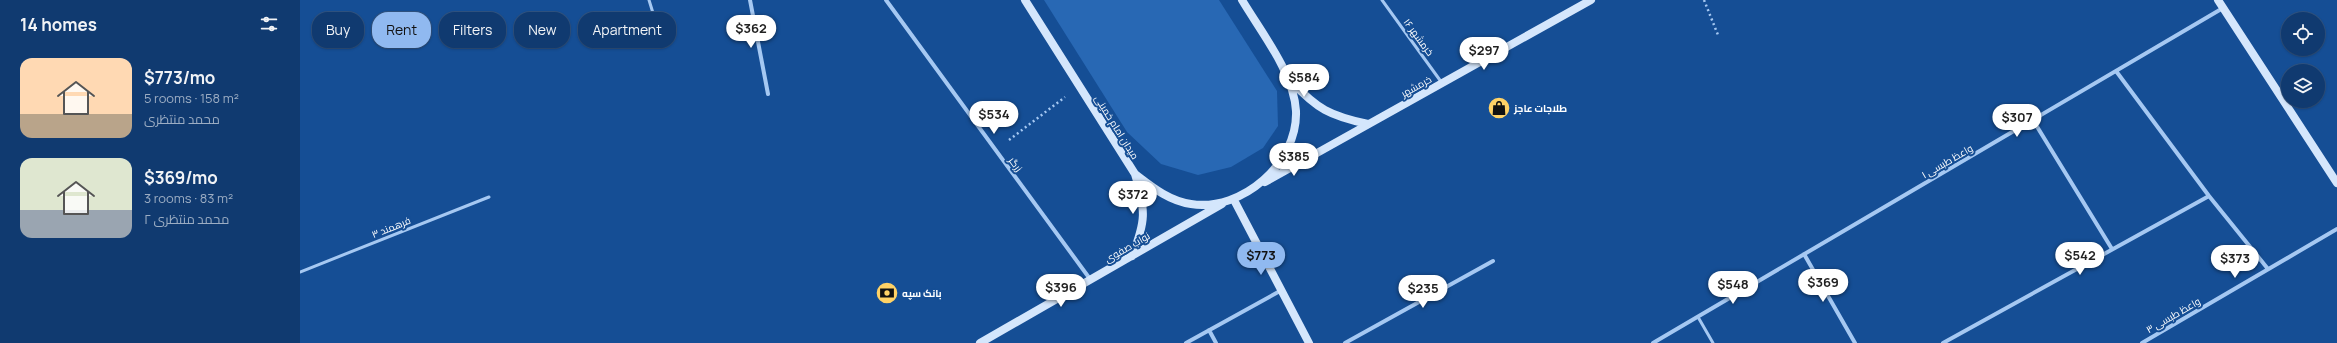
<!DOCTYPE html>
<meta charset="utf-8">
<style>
body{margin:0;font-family:Manrope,Cairo,sans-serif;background:#194175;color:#f1f3f6;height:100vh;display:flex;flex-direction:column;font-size:15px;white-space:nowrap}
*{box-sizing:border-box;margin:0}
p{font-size:13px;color:#9cadc3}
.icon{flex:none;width:22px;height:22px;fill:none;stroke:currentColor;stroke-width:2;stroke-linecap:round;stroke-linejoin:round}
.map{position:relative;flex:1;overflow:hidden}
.drawer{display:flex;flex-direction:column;background:#103a70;width:300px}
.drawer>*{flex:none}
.hud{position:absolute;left:12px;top:12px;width:380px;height:36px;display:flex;gap:8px}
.fabs{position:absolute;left:1981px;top:12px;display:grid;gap:8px}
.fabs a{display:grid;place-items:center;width:44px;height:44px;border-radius:50%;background:#103a70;box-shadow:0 1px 3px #0004,0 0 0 1px #305483;font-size:20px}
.price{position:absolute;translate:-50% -34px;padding:0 9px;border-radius:14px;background:#fff;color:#222;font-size:13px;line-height:26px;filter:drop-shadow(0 1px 2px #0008)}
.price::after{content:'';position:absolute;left:50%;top:24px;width:12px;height:9px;margin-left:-6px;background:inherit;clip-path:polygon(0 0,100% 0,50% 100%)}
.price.selected{background:#90b9f0;color:#111}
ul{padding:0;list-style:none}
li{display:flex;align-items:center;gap:12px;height:100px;padding:0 20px}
li span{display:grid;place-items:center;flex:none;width:112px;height:80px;border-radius:12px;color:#555}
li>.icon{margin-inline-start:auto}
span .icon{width:48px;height:48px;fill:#fffc;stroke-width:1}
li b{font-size:17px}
h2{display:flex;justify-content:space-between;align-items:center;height:48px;padding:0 20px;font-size:17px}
.pill{padding:0 14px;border-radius:16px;background:#103a70;box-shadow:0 1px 3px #0004,0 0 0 1px #305483;font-size:14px;line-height:36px}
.pill.selected{background:#90b9f0;color:#111}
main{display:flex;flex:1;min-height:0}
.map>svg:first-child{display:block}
.green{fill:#2868b4}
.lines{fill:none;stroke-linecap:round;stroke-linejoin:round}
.path{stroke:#a5c8f2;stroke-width:2.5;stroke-dasharray:2 3;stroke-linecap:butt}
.lane{stroke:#a5c8f2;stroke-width:3}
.street{stroke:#a5c8f2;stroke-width:4}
.secondary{stroke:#d4e6fc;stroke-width:8}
.labels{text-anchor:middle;stroke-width:4;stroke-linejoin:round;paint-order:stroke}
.street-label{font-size:10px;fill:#fff;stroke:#154e95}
.poi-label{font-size:10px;font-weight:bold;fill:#fff;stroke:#154e95;text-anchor:start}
</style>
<main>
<section class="drawer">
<h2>14 homes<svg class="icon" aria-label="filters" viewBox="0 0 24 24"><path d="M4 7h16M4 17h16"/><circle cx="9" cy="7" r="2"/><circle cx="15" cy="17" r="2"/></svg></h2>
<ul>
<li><span style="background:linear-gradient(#ffd9b3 70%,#b9a48a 0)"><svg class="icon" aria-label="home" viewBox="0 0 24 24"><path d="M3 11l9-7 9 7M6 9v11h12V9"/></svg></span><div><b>$773/mo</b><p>5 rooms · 158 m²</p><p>محمد منتظری</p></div></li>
<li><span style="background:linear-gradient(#dfe7d0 65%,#9aa5b1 0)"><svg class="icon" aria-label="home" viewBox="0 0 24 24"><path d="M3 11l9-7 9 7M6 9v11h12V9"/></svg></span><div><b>$369/mo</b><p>3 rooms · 83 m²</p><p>محمد منتظری ۲</p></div></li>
</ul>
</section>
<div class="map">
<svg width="2037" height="343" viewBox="0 0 2037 343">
<rect width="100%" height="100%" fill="#154e95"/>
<path class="green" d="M744 0H919L977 91 978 126 963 148 931 167 898 175 861 164 827 132Z"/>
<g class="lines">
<path class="path" d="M1404 0 1418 35
M709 140 765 97"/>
<path class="lane" d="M349 0 361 39
M1082 0 1142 83
M0 272 189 197
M1398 317 1413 343"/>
<path class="street" d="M450 0 468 94
M586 0 790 279
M1816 71 1909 196 1968 269
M1733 120 1812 249
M1504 254 1555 343
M909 330 916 343
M886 343 980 291
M1045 343 1193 261
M1353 343 1923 8
M1643 343 1909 196
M1842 343 2037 229"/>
<path class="secondary" d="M725 0 835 174C852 187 869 201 891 204 942 212 998 163 996 111 994 73 961 32 942 0
M1918 0 2037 183
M991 81C1017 109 1030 116 1068 124
M965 182 1291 0
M934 200 1009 343
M832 256C846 221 846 211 835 174
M680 343 922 204"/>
</g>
<defs>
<g id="shop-disc" transform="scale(1.15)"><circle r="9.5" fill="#ffd266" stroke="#154e95"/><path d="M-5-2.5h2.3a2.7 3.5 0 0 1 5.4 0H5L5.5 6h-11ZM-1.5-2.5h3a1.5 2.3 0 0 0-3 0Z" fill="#111"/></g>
<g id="bank-disc" transform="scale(1.15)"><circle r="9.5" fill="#ffd266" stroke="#154e95"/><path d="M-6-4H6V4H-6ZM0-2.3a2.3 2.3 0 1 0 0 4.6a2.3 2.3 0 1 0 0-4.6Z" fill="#111"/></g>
</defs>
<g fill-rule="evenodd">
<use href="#shop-disc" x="1199" y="108"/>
<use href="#bank-disc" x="587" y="293"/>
</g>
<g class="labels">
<g class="street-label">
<text transform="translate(1119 37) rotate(54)" y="4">خرمشهر ۱۶</text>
<text transform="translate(1116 86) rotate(-29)" y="4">خرمشهر</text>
<text transform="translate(817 127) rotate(58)" y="4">میدان امام خمینی</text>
<text transform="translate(1647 161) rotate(-30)" y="4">واعظ طبسی ۱</text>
<text transform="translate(716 164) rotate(54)" y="4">زرگر</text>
<text transform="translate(91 227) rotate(-22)" y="4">فرهمند ۳</text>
<text transform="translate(827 247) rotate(-30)" y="4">نواب صفوی</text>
<text transform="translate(1873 315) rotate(-30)" y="4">واعظ طبسی ۳</text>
</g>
<g class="poi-label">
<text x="1214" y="112">طلاجات عاجز</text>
<text x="602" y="297">بانک سپه</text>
</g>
</g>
</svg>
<div class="fabs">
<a><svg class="icon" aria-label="locate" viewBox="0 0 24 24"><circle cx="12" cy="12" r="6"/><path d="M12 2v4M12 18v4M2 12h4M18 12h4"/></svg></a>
<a><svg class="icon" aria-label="layers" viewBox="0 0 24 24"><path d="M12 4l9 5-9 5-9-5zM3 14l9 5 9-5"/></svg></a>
</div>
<b class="price" style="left:451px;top:49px">$362</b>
<b class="price" style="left:1184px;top:71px">$297</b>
<b class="price" style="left:1004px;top:98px">$584</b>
<b class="price" style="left:694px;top:135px">$534</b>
<b class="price" style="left:1717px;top:138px">$307</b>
<b class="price" style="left:994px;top:177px">$385</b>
<b class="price" style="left:833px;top:215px">$372</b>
<b class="price selected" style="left:961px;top:276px">$773</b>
<b class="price" style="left:1780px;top:276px">$542</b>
<b class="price" style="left:1935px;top:279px">$373</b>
<b class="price" style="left:1523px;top:303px">$369</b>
<b class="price" style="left:1433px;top:305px">$548</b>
<b class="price" style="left:761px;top:308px">$396</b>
<b class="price" style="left:1123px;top:309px">$235</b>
<div class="hud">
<a class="pill">Buy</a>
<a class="pill selected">Rent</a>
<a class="pill">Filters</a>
<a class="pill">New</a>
<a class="pill">Apartment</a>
</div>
</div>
</main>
